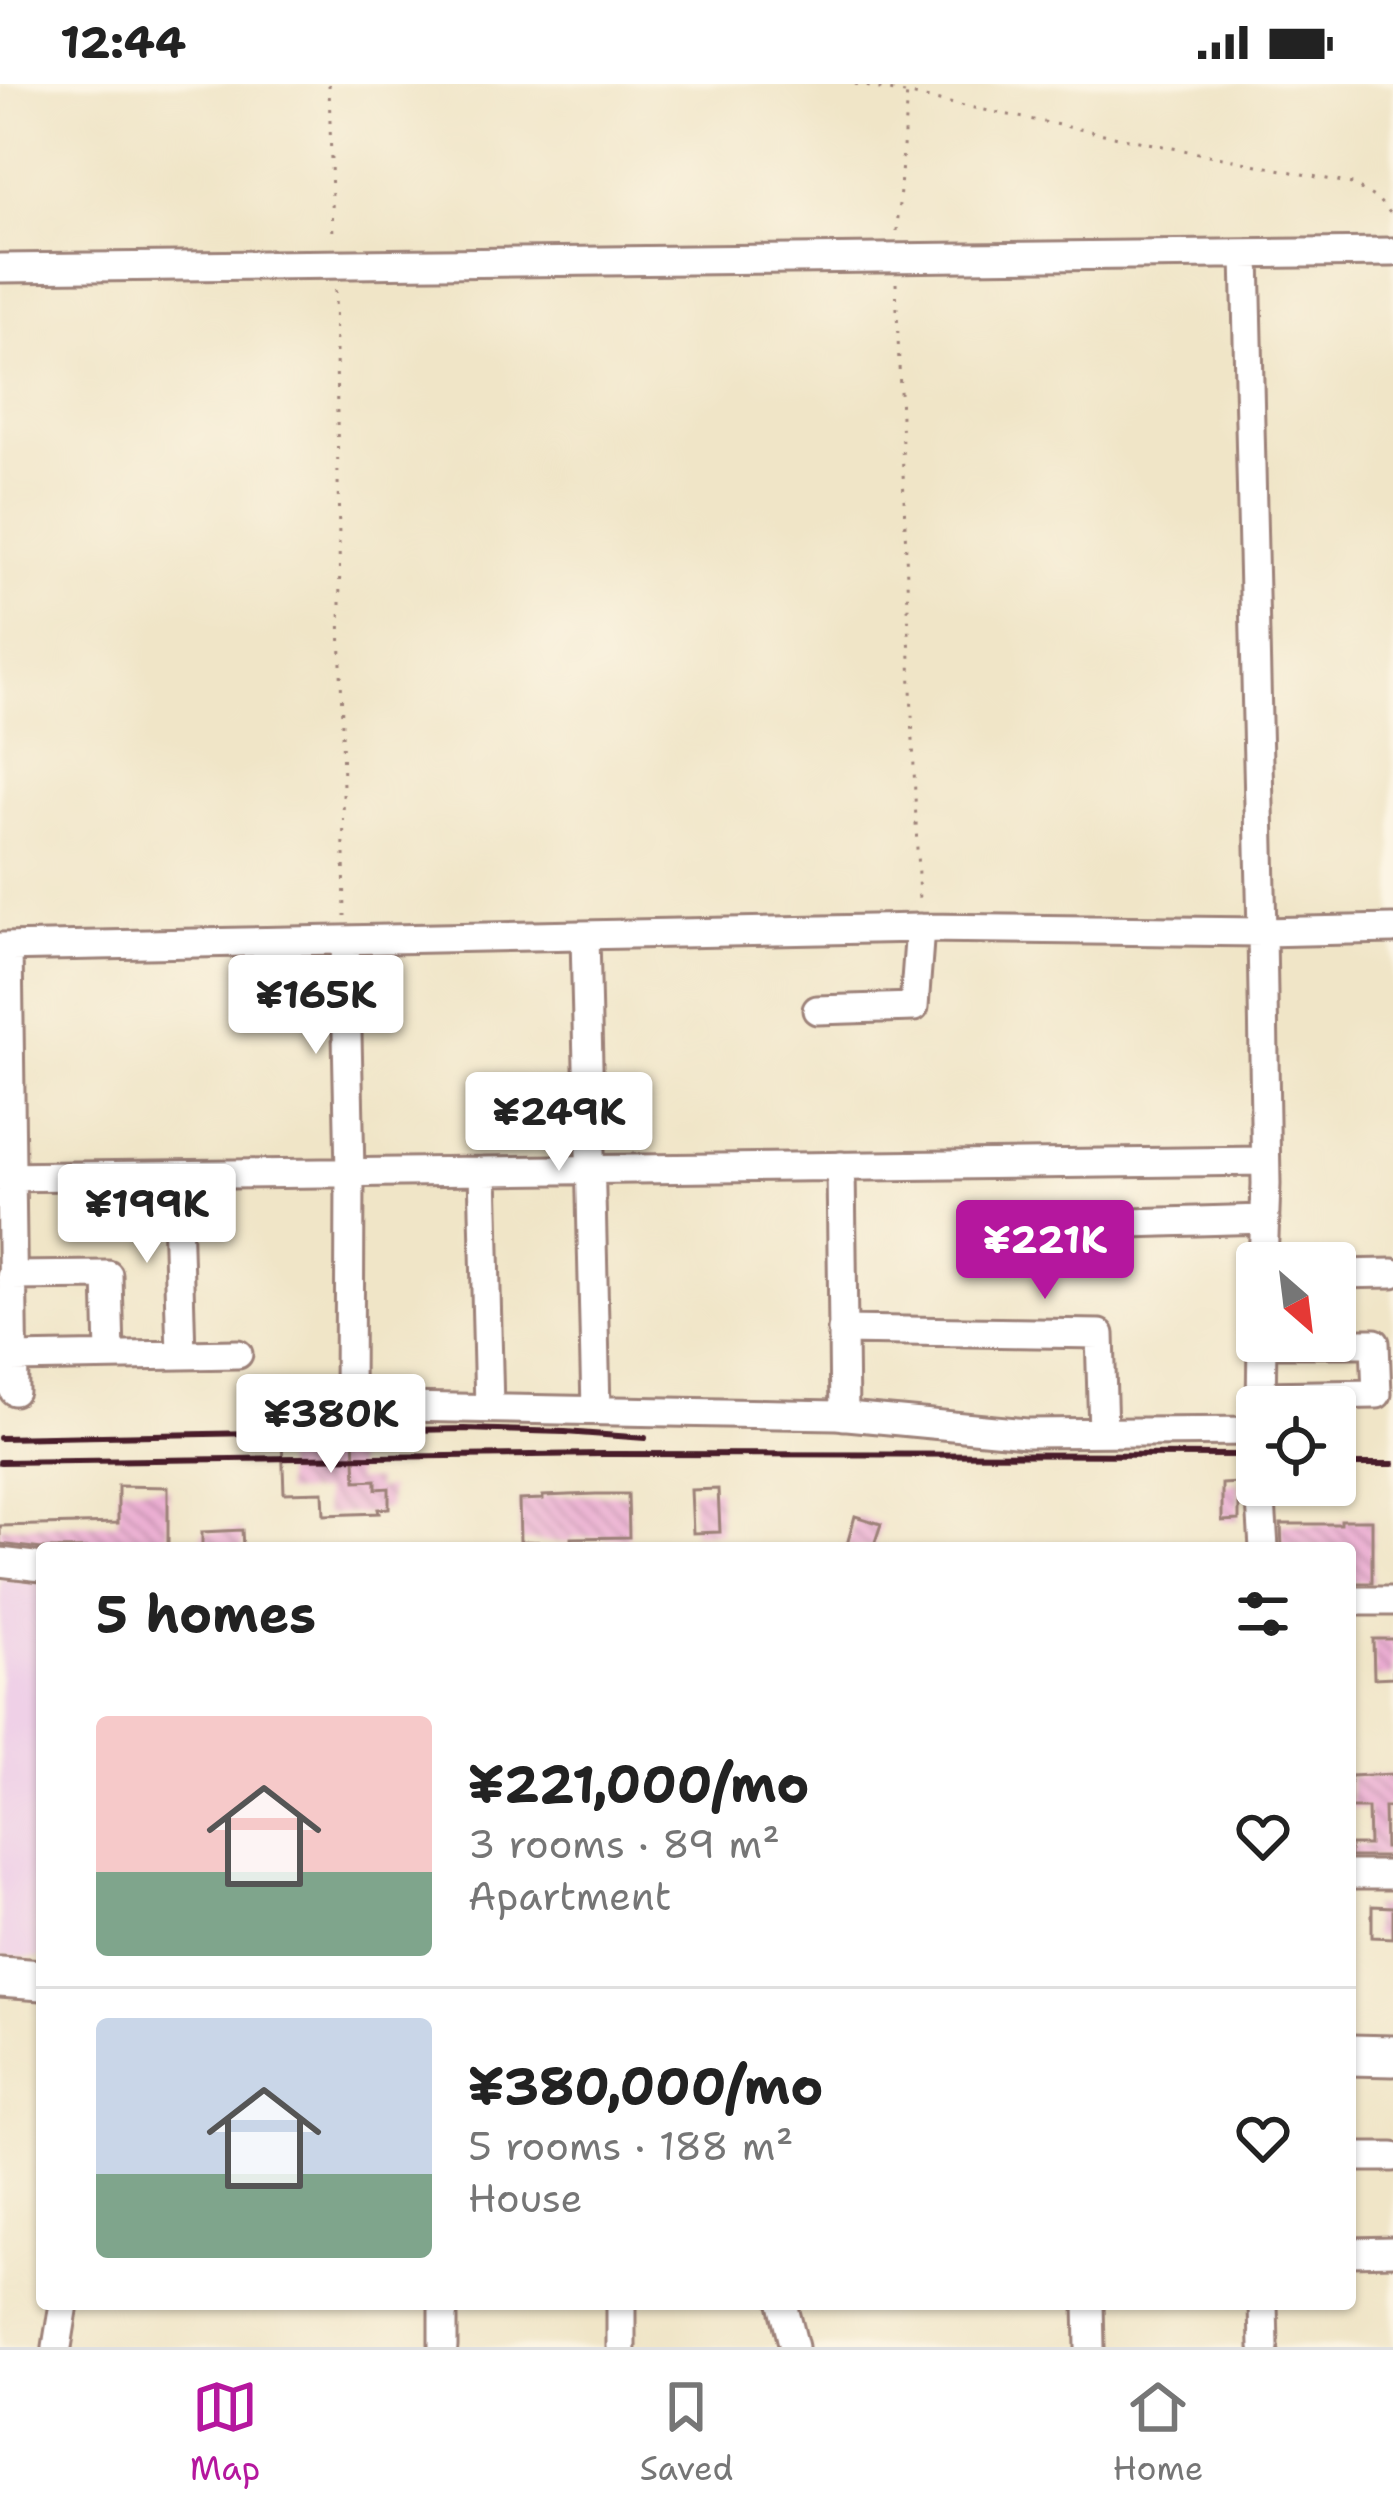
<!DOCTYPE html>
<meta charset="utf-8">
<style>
body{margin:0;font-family:"Shantell Sans",sans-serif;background:#f2f2f2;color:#222;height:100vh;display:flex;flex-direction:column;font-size:45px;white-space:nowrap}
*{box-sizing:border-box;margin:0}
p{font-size:39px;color:#767676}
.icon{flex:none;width:66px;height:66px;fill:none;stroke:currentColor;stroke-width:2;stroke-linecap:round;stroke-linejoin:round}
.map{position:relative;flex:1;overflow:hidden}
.panel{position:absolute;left:36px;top:1458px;width:1320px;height:768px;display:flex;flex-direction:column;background:#fff;border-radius:12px;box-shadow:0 3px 9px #0004}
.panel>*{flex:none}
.needle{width:78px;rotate:152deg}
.controls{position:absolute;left:1236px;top:1158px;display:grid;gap:24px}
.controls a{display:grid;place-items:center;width:120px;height:120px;border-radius:12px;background:#fff;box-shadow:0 3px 9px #0004;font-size:60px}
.price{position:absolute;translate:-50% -102px;padding:0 27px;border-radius:12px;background:#fff;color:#222;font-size:39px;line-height:78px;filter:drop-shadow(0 3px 6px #0008)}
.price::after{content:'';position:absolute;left:50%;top:72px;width:36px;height:27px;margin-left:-18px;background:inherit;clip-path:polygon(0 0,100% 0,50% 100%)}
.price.current{background:#b5179e;color:#fff}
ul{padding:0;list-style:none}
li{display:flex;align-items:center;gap:36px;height:300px;padding:0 60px}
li+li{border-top:3px solid #e0e0e0}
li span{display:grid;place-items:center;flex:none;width:336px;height:240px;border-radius:12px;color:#555}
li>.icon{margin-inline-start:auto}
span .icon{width:144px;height:144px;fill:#fffc;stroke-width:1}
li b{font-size:51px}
h2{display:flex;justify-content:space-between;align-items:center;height:144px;padding:0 60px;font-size:51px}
.status{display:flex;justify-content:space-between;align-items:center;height:84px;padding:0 60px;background:#fff;direction:ltr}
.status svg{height:33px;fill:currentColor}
.dock{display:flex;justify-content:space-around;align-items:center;height:168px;border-top:3px solid #e0e0e0;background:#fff;font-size:33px;color:#767676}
.dock a{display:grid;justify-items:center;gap:6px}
.dock .current{color:#b5179e}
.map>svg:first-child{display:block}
.built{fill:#efd0e7}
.building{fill:url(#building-back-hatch)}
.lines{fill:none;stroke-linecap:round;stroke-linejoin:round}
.minor-casing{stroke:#9d8279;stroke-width:33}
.highway-casing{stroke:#9d8279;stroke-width:45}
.path{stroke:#9d8279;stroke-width:3;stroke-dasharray:3 9;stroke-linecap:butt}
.minor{stroke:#fff;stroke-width:27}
.highway{stroke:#fff;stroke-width:39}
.rail{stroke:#4a1f2b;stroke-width:6}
</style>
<div class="status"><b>12:44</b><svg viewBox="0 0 49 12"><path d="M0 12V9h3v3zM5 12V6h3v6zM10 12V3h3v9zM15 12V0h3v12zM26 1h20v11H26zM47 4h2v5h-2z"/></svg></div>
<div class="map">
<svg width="1393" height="2263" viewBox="0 0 1393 2263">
<defs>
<pattern id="building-back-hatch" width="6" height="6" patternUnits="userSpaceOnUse" patternTransform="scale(3)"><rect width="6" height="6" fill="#eaaad1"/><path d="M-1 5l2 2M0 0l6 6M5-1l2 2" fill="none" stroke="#c08aaa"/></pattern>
</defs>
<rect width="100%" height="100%" fill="#fcf5e5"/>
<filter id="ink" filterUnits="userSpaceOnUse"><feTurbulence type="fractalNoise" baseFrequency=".00833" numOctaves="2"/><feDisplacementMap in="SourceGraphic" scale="24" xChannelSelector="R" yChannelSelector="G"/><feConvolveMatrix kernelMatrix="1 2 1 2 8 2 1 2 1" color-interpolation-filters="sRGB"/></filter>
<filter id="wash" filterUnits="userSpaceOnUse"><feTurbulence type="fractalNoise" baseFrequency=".004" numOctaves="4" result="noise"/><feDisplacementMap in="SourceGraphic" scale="48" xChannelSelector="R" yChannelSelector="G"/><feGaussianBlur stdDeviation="2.7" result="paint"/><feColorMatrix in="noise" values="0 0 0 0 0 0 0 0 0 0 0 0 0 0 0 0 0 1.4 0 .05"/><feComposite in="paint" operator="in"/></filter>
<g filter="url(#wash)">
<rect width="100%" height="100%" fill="#f0e5c7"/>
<path class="built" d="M0 1494 42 1498V1875L0 1872Z"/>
<g id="blocks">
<path class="building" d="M354 1353 356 1397 376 1396V1405L389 1404V1424L378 1425 379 1429 324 1431 323 1408 284 1409 282 1356Z
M1239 1399V1436L1222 1437V1400Z
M118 1402 168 1403V1464L42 1465 0 1460V1442L118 1439Z
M718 1405 720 1448 693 1449 691 1406Z
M596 1410H628L629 1453 571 1454V1459L520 1457 519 1416 543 1415V1412Z
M855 1432 881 1440 873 1464H846Z
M1341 1436H1372V1499H1350V1464H1282L1281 1440H1341Z
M242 1446 243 1464H202V1448Z
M1373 1555H1393V1593L1374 1594Z
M1393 1690V1723H1384L1385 1764H1393V1773H1350V1761H1369L1368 1724H1350V1692Z
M1372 1822 1393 1823V1854L1372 1853Z"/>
</g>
</g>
<g filter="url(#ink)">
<use href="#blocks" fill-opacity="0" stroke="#9d8279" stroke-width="3"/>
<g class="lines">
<g class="minor-casing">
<path id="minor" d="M1246 171 1262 848 1266 1100 1263 1179
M0 184 1393 168
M585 852 596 1326
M345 857 350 1089 349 1322 837 1331 1026 1349 1257 1347
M0 863 920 844 1262 848 1393 845
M8 863 14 1307
M817 926 914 923 920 844
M841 1082 844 1332
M483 1087 489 1324
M176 1091 181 1271
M0 1093 1265 1077
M1027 1142 1265 1135
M1335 1190 1393 1189
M11 1192 108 1191 110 1272
M842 1246 1100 1250 1103 1348
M13 1274 238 1270
M1262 1312 1377 1310 1375 1259H1262
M1261 1323 1262 1257
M1260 1401 1264 1464
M0 1478 42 1483
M1350 1517H1393
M1350 1791H1393
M1350 2073H1393
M1350 2168 1393 2167
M621 2220V2263
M783 2220 794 2263
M1089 2220 1090 2263
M1263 2220 1264 2263
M57 2263 64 2220
M443 2263V2220"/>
</g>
<g class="highway-casing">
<path id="highway" d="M0 1893 42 1896
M1350 1971 1393 1972"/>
</g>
<path class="path" d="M329 0 333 154
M855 0 1352 100 1377 115 1393 132
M897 147 907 8
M896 199 919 819
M335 206 345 832"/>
<use href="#minor" class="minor"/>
<use href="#highway" class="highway"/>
<path class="rail" d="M0 1354 464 1345 565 1348 645 1354
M0 1378 604 1370 1257 1371
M1335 1380H1393"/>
</g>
</g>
</svg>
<div class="controls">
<a><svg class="needle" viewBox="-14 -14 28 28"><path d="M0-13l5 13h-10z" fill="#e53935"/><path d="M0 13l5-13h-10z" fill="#767676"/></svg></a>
<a><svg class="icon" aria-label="locate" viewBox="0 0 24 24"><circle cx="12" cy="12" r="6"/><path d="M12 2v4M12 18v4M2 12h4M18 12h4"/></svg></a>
</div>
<b class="price" style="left:316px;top:973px">¥165K</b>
<b class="price" style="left:559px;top:1090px">¥249K</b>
<b class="price" style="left:147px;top:1182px">¥199K</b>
<b class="price current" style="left:1045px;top:1218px">¥221K</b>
<b class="price" style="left:331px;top:1392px">¥380K</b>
<section class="panel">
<h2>5 homes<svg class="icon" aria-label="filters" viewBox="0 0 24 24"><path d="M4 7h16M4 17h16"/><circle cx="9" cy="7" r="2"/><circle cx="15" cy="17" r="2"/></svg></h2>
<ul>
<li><span style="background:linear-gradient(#f6c9c9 65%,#7fa58c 0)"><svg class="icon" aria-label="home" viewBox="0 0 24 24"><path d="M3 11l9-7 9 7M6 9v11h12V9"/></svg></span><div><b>¥221,000/mo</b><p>3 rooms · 89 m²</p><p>Apartment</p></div><svg class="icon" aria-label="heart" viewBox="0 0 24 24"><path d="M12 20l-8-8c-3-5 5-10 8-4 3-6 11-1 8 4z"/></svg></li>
<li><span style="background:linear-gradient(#c9d6e8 65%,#7fa58c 0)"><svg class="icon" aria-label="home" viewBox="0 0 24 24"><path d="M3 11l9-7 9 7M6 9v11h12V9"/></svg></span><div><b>¥380,000/mo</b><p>5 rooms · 188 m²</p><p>House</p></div><svg class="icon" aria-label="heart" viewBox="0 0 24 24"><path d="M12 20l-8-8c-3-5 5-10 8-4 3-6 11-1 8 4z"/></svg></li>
</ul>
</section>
</div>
<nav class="dock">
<a class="current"><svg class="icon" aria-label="map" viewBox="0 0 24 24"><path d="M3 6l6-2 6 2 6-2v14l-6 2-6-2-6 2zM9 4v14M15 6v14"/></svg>Map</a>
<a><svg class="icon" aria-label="saved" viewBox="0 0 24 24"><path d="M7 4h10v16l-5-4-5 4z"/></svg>Saved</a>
<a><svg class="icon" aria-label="home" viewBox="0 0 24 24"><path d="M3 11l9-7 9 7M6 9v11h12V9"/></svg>Home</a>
</nav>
